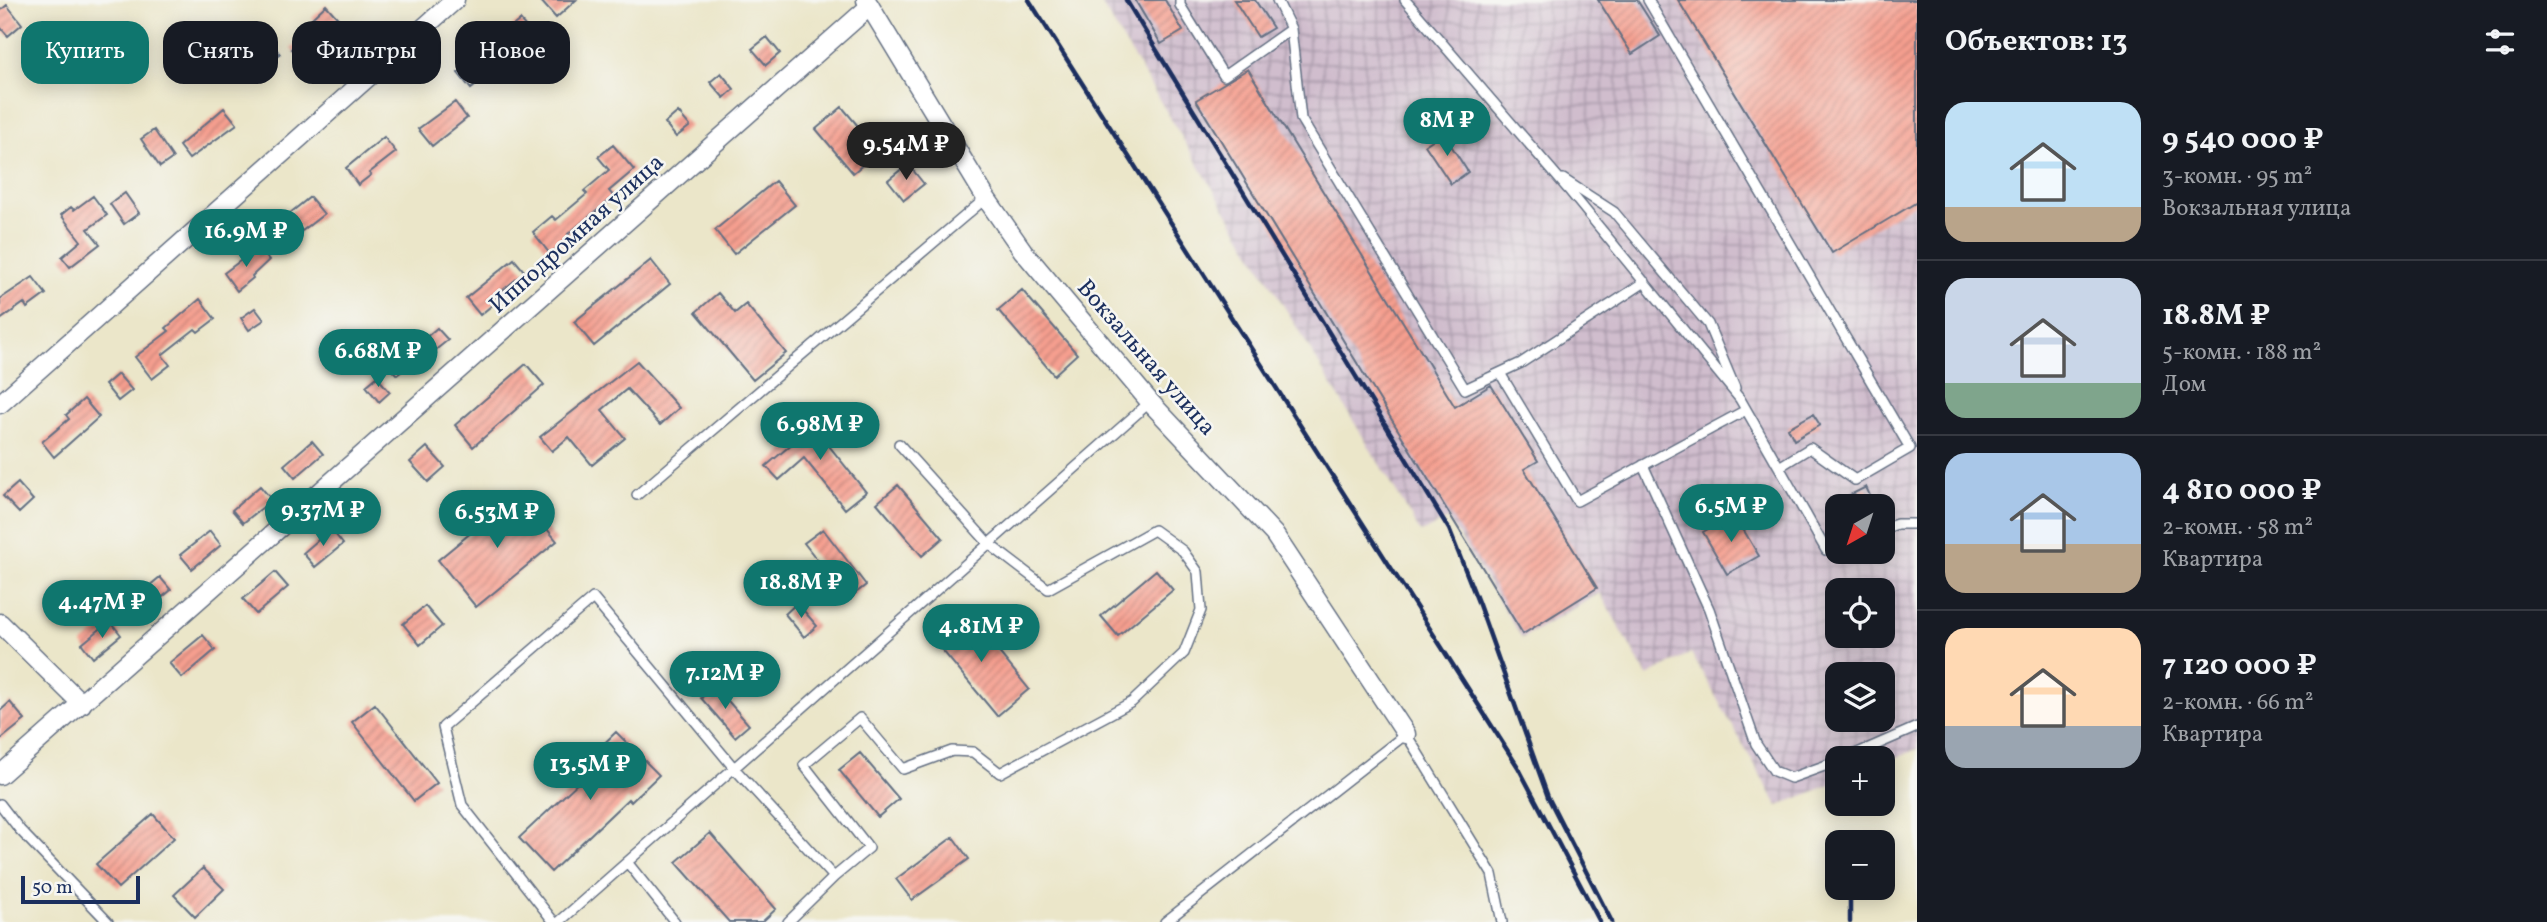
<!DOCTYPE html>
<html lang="ru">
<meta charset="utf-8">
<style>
body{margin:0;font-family:Vollkorn,serif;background:#20242c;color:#f1f3f6;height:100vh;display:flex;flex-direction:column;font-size:26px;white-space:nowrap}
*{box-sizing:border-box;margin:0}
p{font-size:23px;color:#9ea1a6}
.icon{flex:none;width:38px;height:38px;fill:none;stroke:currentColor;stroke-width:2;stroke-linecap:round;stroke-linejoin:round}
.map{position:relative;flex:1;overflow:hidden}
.details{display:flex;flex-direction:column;background:#171b24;width:630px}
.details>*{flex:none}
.guide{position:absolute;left:21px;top:21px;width:665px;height:63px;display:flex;gap:14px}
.needle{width:46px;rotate:219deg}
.controls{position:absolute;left:1825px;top:494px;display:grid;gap:14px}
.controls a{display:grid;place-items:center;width:70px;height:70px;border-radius:14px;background:#171b24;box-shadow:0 4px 18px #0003;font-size:35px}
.scale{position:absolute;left:21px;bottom:18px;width:119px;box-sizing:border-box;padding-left:7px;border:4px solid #1b2f5e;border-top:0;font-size:19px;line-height:24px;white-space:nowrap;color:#1b2f5e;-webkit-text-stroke:5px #f6f6f2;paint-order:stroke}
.price{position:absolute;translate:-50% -60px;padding:0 16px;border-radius:24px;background:#0f766e;color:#fff;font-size:23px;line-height:46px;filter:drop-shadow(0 2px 4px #0008)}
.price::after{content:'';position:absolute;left:50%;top:42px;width:21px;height:16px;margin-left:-10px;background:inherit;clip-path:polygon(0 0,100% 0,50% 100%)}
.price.active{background:#222;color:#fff}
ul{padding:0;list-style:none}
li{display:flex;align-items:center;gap:21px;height:175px;padding:0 28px}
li+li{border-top:2px solid #363941}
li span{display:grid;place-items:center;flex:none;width:196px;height:140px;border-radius:21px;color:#555}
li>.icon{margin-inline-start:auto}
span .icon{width:84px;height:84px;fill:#fffc;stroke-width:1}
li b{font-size:30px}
h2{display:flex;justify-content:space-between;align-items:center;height:84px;padding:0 28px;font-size:30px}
.pill{padding:0 24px;border-radius:21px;background:#171b24;box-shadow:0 4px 18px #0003;font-size:24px;line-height:63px}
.pill.active{background:#0f766e;color:#fff}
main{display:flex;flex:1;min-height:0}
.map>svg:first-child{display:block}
.industrial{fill:url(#industrial-grid);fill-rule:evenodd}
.building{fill:url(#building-hatch)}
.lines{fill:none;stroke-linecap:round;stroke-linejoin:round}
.service-casing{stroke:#646f83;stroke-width:12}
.minor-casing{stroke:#646f83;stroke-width:21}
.service{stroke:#fff;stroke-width:9}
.minor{stroke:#fff;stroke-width:18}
.rail{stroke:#1b2f5e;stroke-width:4.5}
.labels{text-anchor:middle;stroke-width:5;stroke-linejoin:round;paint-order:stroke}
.street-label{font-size:24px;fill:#1b2f5e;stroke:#f6f6f2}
</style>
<main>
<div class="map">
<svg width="1917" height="922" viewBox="0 0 1917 922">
<defs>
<pattern id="industrial-grid" width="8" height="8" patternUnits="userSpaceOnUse" patternTransform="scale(1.75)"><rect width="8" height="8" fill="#d0bdcd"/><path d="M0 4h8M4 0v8" fill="none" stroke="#a89aaa"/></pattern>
<pattern id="building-hatch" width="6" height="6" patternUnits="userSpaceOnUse" patternTransform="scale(1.75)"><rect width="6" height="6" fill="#f69f8f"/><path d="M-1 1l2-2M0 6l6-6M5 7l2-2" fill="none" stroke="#c68278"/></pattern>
</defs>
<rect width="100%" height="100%" fill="#f6f6f2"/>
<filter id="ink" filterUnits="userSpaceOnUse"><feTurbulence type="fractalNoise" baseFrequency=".0143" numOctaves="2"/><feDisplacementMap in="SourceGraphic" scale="14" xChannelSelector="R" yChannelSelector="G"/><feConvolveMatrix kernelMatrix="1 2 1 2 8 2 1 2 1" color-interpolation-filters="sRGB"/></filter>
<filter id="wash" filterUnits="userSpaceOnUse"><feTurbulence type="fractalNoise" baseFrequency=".00686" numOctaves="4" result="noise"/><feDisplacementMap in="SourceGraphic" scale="28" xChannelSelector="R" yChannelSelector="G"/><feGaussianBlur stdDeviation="1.57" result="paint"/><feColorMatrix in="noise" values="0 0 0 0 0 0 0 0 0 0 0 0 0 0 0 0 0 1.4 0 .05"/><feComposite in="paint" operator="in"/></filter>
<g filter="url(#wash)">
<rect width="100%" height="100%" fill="#ebe6c9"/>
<path class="industrial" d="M1099 0H1917V749L1883 763V758H1838L1837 782 1778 806 1691 653 1647 676 1600 593 1522 638 1448 519 1421 533ZM1838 506H1883V551H1838ZM1838 590H1883V635H1838ZM1838 674H1883V719H1838Z"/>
<g id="blocks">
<path class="building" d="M540 0H576L556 18Z
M1135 0H1165L1183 31 1161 44Z
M1234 0H1255L1273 28 1258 37Z
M1598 0H1637L1660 36 1632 54Z
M1678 0H1917V202L1832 253Z
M7 5 22 24 8 36 0 27V11Z
M326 5 343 24 329 36 327 34 300 58 291 49 319 25 312 18Z
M520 20 534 36 520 47 507 31Z
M263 32 280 54 262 68 245 45Z
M767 37 780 53 766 65 752 49Z
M472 62 485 78 471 89 458 73Z
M1248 69 1455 407 1491 385 1538 461 1524 469 1597 588 1523 634 1196 100Z
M721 73 734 89 724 98 710 82Z
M455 102 467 118 432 146 418 129Z
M842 107 879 151 853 173 816 129Z
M224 108 237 124 189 159 179 146Z
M678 112 690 126 676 137 665 123Z
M154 130 173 158 160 167 141 139Z
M1443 133 1468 172 1451 184 1425 145Z
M384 137 396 152 369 173 371 175 358 185 346 168Z
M613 145 634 170 609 191 614 197 568 234 570 237 550 254 533 232 552 216 556 220 587 194 584 191 609 170 598 157Z
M908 164 924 184 904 200 888 180Z
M775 181 795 205 734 254 715 230Z
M125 193 139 213 124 224 110 204Z
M93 196 107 215 88 229 100 244 70 267 62 257 81 241 61 215 71 207 74 210Z
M310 197 324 214 302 231 289 214Z
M257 246 269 260 252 276 253 278 237 291 224 273 248 255Z
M514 259 525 272 493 298 496 302 480 315 466 298Z
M651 260 670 284 594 346 574 322Z
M33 277 46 294 27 308 24 303 0 320V299Z
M1022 290 1077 354 1054 375 998 310Z
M718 293 735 313 746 304 786 353 753 380 696 312Z
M200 299 215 319 198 332 195 329 162 355 170 365 152 379 135 357 169 331 166 328Z
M255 308 264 320 249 330 241 318Z
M437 328 448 340 428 356 418 344Z
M399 350 411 364 397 375 385 362Z
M637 361 679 408 660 425 627 389 602 410 625 438 592 465 569 437 552 451 540 437Z
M526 364 544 385 473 447 455 425Z
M118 374 132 390 118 401 105 385Z
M377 377 390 392 379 402 366 386Z
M84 399 99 417 54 457 42 442 69 419 66 415Z
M827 414 839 429 825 441 866 492 845 509 804 458 779 480 766 466Z
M1813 414 1820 425 1794 440 1788 428Z
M312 441 323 454 295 478 284 465Z
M427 447 445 467 428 482 410 462Z
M18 483 33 500 19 513 3 496Z
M898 485 943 538 922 556 877 503Z
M260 486 272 500 243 523 232 510Z
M1866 487 1872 500 1861 506H1828Z
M518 494 557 541 476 607 438 560Z
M1734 514 1759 556 1727 574 1703 532Z
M331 529 343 544 315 567 303 553Z
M823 529 866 585 848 599 804 543Z
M210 531 221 545 192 569 180 555Z
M1156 570 1173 590 1118 636 1101 616Z
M275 572 288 587 256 614 243 599Z
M160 577 171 590 142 614 131 601Z
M797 603 817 626 804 637 785 614Z
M425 606 442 626 420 645 403 624Z
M966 612 1029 689 997 716 933 639Z
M110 621 121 635 93 658 82 644Z
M203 635 215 650 182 678 169 663Z
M715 686 749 725 735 737 701 698Z
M10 702 25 720 0 740V711Z
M375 704 437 783 414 801 352 722Z
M616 732 659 775 631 802 628 799 551 872 519 838 596 766 589 758Z
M860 753 899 799 878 817 839 770Z
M153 814 174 838 118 888 96 864Z
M710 833 776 909 762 922H729L676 862Z
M953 837 969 859 912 900 896 879Z
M203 868 224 889 195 917 174 895Z"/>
</g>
</g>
<g filter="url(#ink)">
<use href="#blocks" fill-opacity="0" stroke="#646f83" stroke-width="2"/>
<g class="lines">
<g class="service-casing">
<path id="service" d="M1180 0V5L1224 76 1291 29
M1277 0 1291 29 1301 119 1465 389 1521 363 1645 282
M1405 0 1568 189 1740 399 1779 467 1810 448 1855 480 1910 448 1648 0
M1563 179 1614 212 1708 324 1735 388
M1500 373 1577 501 1746 410
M1643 465 1709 609 1756 744 1774 771 1791 778 1838 761
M1779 467 1826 550 1838 546
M637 495 986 198
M1883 529 1897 524H1917
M1846 758 1917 727
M0 804 20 830 108 922
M627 862 675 922
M554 922 462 805 443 727 593 598 734 768 834 877 869 848 804 765 860 718 903 769 952 751 973 752 1000 773 1132 702 1184 653 1201 610 1198 572 1183 551 1154 530 1048 589 989 544 899 444
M559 922 1150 402
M788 922 834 877
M1165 922 1406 734 1492 874 1502 922"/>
</g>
<g class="minor-casing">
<path id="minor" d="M866 0 986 198 1023 251 1150 402 1274 534 1406 734
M0 404 455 0
M0 623 82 704
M0 775 870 6"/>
</g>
<use href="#service" class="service"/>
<use href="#minor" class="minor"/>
<path class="rail" d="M1029 0 1518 767 1600 922
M1126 0 1449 529 1478 602 1548 797 1612 922
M1849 836V842
M1850 887V922"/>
</g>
</g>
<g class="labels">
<g class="street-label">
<text transform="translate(576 233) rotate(-42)" y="8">Ипподромная улица</text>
<text transform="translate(1147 357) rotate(49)" y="8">Вокзальная улица</text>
</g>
</g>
</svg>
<div class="controls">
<a><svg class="needle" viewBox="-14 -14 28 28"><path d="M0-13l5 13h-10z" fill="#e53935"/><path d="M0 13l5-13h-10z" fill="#9ea1a6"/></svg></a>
<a><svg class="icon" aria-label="locate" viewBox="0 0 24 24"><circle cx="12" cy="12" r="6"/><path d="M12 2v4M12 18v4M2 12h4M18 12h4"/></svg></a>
<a><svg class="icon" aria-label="layers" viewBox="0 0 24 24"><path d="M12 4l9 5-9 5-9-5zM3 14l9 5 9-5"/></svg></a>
<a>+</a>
<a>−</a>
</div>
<div class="scale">50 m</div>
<b class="price" style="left:1447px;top:158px">8M ₽</b>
<b class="price active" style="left:906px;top:182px">9.54M ₽</b>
<b class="price" style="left:246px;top:269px">16.9M ₽</b>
<b class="price" style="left:378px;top:389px">6.68M ₽</b>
<b class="price" style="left:820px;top:462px">6.98M ₽</b>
<b class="price" style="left:1731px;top:544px">6.5M ₽</b>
<b class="price" style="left:323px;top:548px">9.37M ₽</b>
<b class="price" style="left:497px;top:550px">6.53M ₽</b>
<b class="price" style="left:801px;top:620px">18.8M ₽</b>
<b class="price" style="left:102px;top:640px">4.47M ₽</b>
<b class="price" style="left:981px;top:664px">4.81M ₽</b>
<b class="price" style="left:725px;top:711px">7.12M ₽</b>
<b class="price" style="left:590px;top:802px">13.5M ₽</b>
<div class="guide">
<a class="pill active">Купить</a>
<a class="pill">Снять</a>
<a class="pill">Фильтры</a>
<a class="pill">Новое</a>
</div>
</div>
<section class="details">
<h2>Объектов: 13<svg class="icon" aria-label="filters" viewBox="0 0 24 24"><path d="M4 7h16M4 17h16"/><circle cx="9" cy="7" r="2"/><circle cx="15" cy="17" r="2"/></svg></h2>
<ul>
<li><span style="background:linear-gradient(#bfe0f5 75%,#b9a48a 0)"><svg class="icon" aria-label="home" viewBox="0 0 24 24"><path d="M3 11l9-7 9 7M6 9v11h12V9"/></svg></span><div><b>9 540 000 ₽</b><p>3-комн. · 95 m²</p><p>Вокзальная улица</p></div></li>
<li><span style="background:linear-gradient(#c9d6e8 75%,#7fa58c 0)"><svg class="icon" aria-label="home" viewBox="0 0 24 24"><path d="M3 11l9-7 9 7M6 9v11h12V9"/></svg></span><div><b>18.8M ₽</b><p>5-комн. · 188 m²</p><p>Дом</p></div></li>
<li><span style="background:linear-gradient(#a9c7e8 65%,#b9a48a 0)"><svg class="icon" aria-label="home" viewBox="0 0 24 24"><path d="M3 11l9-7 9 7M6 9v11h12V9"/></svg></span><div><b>4 810 000 ₽</b><p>2-комн. · 58 m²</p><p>Квартира</p></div></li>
<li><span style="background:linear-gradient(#ffd9b3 70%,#9aa5b1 0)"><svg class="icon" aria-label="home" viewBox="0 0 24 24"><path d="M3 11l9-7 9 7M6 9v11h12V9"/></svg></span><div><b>7 120 000 ₽</b><p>2-комн. · 66 m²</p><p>Квартира</p></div></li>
</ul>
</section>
</main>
